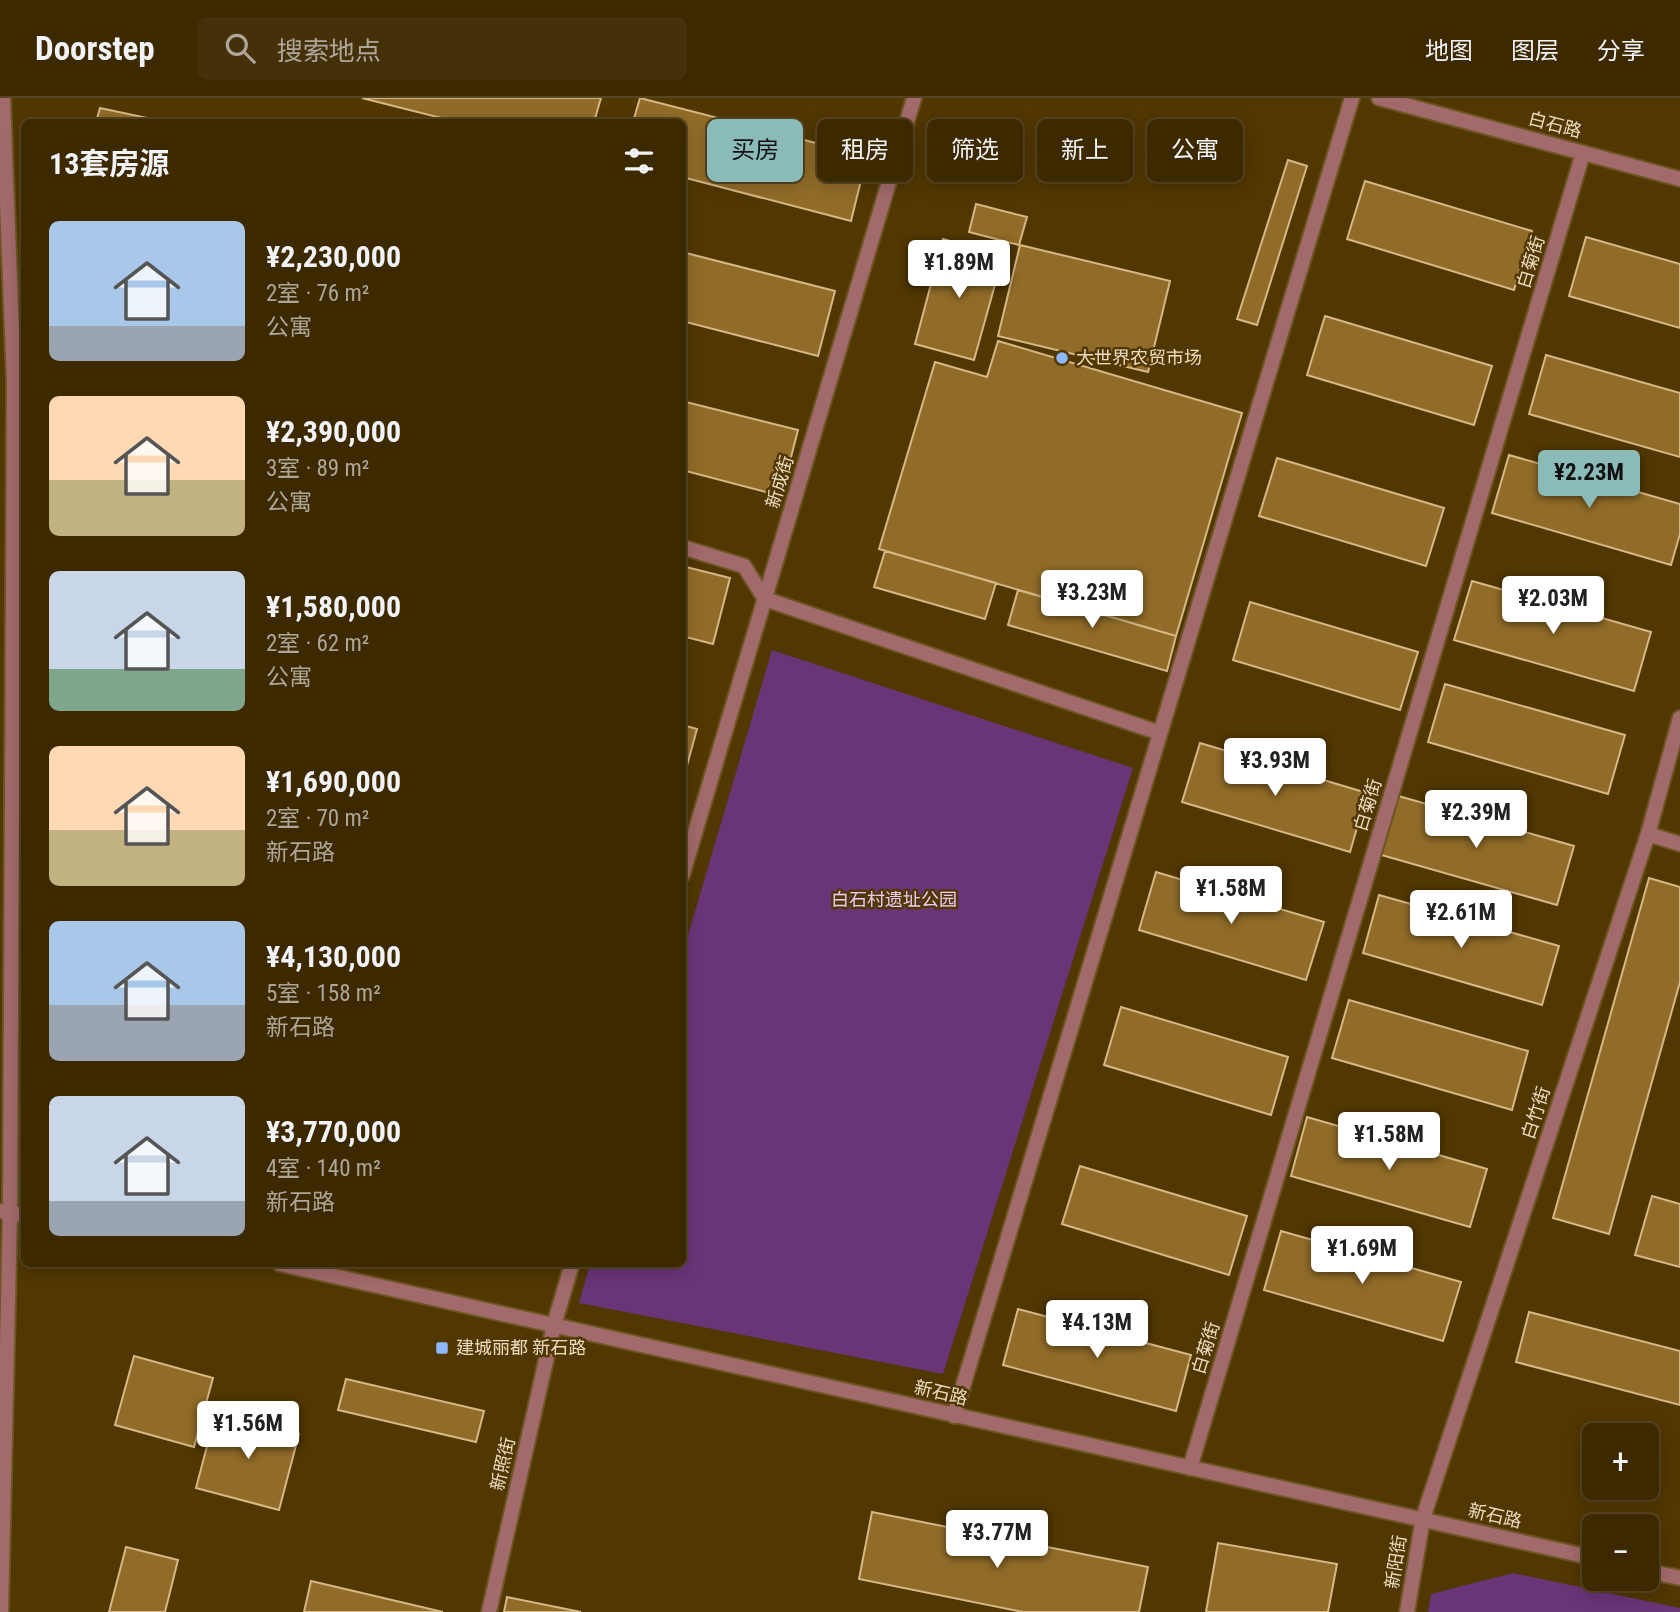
<!DOCTYPE html>
<html lang="zh">
<meta charset="utf-8">
<style>
body{margin:0;font-family:"Roboto Condensed","Noto Sans SC",sans-serif;background:#44310a;color:#f1f3f6;height:100vh;display:flex;flex-direction:column;font-size:26px;white-space:nowrap}
*{box-sizing:border-box;margin:0}
p{font-size:23px;color:#ada699}
.icon{flex:none;width:38px;height:38px;fill:none;stroke:currentColor;stroke-width:2;stroke-linecap:round;stroke-linejoin:round}
.map{position:relative;flex:1;overflow:hidden}
.sheet{position:absolute;left:21px;top:21px;width:665px;height:1148px;display:flex;flex-direction:column;background:#3d2900;border-radius:10px;box-shadow:0 4px 18px #0003,0 0 0 2px #564522}
.sheet>*{flex:none}
.banner{position:absolute;left:707px;top:21px;width:665px;height:63px;display:flex;gap:14px}
.fabs{position:absolute;left:1582px;top:1325px;display:grid;gap:14px}
.fabs a{display:grid;place-items:center;width:77px;height:77px;border-radius:10px;background:#3d2900;box-shadow:0 4px 18px #0003,0 0 0 2px #564522;font-size:35px}
.price{position:absolute;translate:-50% -60px;padding:0 16px;border-radius:7px;background:#fff;color:#222;font-size:23px;line-height:46px;filter:drop-shadow(0 2px 4px #0008)}
.price::after{content:'';position:absolute;left:50%;top:42px;width:21px;height:16px;margin-left:-10px;background:inherit;clip-path:polygon(0 0,100% 0,50% 100%)}
.price.active{background:#8bbbb9;color:#111}
ul{padding:0;list-style:none}
li{display:flex;align-items:center;gap:21px;height:175px;padding:0 28px}
li span{display:grid;place-items:center;flex:none;width:196px;height:140px;border-radius:10px;color:#555}
li>.icon{margin-inline-start:auto}
span .icon{width:84px;height:84px;fill:#fffc;stroke-width:1}
li b{font-size:30px}
h2{display:flex;justify-content:space-between;align-items:center;height:84px;padding:0 28px;font-size:30px}
.chip{padding:0 24px;border-radius:10px;background:#3d2900;box-shadow:0 4px 18px #0003,0 0 0 2px #564522;font-size:24px;line-height:63px}
.chip.active{background:#8bbbb9;color:#111}
header{display:flex;align-items:center;gap:42px;box-sizing:border-box;height:98px;padding:0 35px;background:#3d2900;border-bottom:2px solid #564522}
header strong{font-size:33px}
nav{display:flex;gap:38px;margin-inline-start:auto;font-size:24px}
.search{width:490px;height:63px;background:#44310a;display:flex;align-items:center;gap:18px;box-sizing:border-box;padding:0 24px;border-radius:10px;color:#ada699;font-size:26px}
.map>svg:first-child{display:block}
.green{fill:#693577}
.building{fill:#916c28;stroke:#d6b786;stroke-width:2}
.lines{fill:none;stroke-linecap:round;stroke-linejoin:round}
.service-casing{stroke:#6d5523;stroke-width:18}
.minor-casing{stroke:#6d5523;stroke-width:18}
.tertiary-casing{stroke:#6d5523;stroke-width:18}
.service{stroke:#a26a6b;stroke-width:14}
.minor{stroke:#a26a6b;stroke-width:14}
.tertiary{stroke:#a26a6b;stroke-width:14}
.poi-dot{fill:#8db9fc;stroke:#513700;stroke-width:2.5}
.labels{text-anchor:middle;stroke-width:5;stroke-linejoin:round;paint-order:stroke}
.street-label{font-size:18px;fill:#ecdcc3;stroke:#513700}
.poi-label{font-size:18px;fill:#ecdcc3;stroke:#513700;text-anchor:start}
.park-label{font-size:18px;fill:#eec9f9;stroke:#513700}
</style>
<header>
<strong>Doorstep</strong>
<div class="search"><svg class="icon" aria-label="search" viewBox="0 0 24 24"><circle cx="10" cy="10" r="6"/><path d="M15 15l6 6"/></svg>搜索地点</div>
<nav><a>地图</a><a>图层</a><a>分享</a></nav>
</header>
<div class="map">
<svg width="1680" height="1514" viewBox="0 0 1680 1514">
<rect width="100%" height="100%" fill="#513700"/>
<path class="green" d="M772 552 1133 670 943 1276 579 1205 590 1166H682L683 854Z
M1513 1475 1680 1510V1514H1428L1431 1496Z"/>
<path class="building" d="M362 0H601L594 24H457Z
M640 0 867 58 851 123 682 79V24H633Z
M100 10 166 24H96Z
M1288 62 1307 68 1257 227 1237 221Z
M1365 83 1532 133 1514 192 1347 141Z
M976 106 1027 119 1019 147 969 134Z
M1586 139 1680 166V230L1569 198Z
M943 141 1003 158 974 262 915 246Z
M1020 147 1170 183 1148 274 998 238Z
M682 154 835 193 818 258 682 223Z
M1325 218 1492 268 1474 327 1307 277Z
M998 243 1242 315 1176 538 879 451 935 264 987 279Z
M1546 257 1680 295V359L1529 316Z
M682 303 798 332 781 398 682 372Z
M1509 357 1680 406V436L1671 467 1492 415Z
M1277 360 1444 410 1426 468 1259 418Z
M885 453 996 485 985 521 874 489Z
M682 468 730 480 713 546 682 538Z
M1472 483 1651 534 1634 593 1454 542Z
M1018 492 1176 538 1167 573 1008 527Z
M1250 504 1418 554 1400 612 1233 562Z
M1445 586 1625 637 1608 696 1428 644Z
M682 627 697 631 682 686Z
M1200 645 1367 695 1350 754 1182 704Z
M1395 697 1574 748 1557 807 1378 756Z
M1156 774 1324 824 1306 882 1139 832Z
M1649 780 1680 789V884L1609 1136 1553 1120Z
M1379 797 1559 848 1542 907 1363 855Z
M1349 902 1528 953 1512 1012 1332 960Z
M1121 909 1288 959 1271 1017 1104 967Z
M1307 1019 1487 1071 1470 1129 1291 1078Z
M1080 1068 1247 1118 1229 1177 1062 1126Z
M1652 1098 1680 1106V1169L1635 1157Z
M1281 1133 1461 1184 1443 1243 1264 1192Z
M1018 1211 1191 1257 1176 1313 1003 1267Z
M1529 1214 1680 1253V1307L1516 1264Z
M134 1258 213 1280 194 1349 115 1327Z
M346 1281 484 1313 476 1344 338 1312Z
M216 1314 299 1336 279 1412 196 1390Z
M872 1414 1148 1469 1139 1514H1023L859 1481Z
M1218 1445 1337 1466 1328 1514H1206Z
M126 1449 178 1462 165 1514H109Z
M311 1483 443 1514H304Z
M507 1499 581 1514H504Z"/>
<g class="lines">
<g class="service-casing">
<path id="service" d="M682 449 744 468 765 501 1160 635
M1648 736 1680 746
M682 778 914 0
M954 1318 1352 0
M1190 1370 1583 55
M1423 1420 1648 736 1680 620
M489 1514 554 1227 572 1166"/>
</g>
<g class="minor-casing">
<path id="minor" d="M0 1113 10 1115 1 1514
M1407 1514 1423 1420"/>
</g>
<g class="tertiary-casing">
<path id="tertiary" d="M3 0 14 285 10 1115 24 1117
M1379 0 1680 81
M280 1166 1594 1460
M1647 1473 1680 1480"/>
</g>
<use href="#service" class="service"/>
<use href="#minor" class="minor"/>
<use href="#tertiary" class="tertiary"/>
</g>
<g class="poi-dot">
<circle cx="1062" cy="260" r="7"/>
<rect x="435" y="1243" width="14" height="14" rx="3.5"/>
</g>
<g class="labels">
<g class="street-label">
<text transform="translate(1555 27) rotate(15)" y="6">白石路</text>
<text transform="translate(1531 164) rotate(-73)" y="6">白菊街</text>
<text transform="translate(780 384) rotate(-73)" y="6">新成街</text>
<text transform="translate(1368 707) rotate(-73)" y="6">白菊街</text>
<text transform="translate(1536 1015) rotate(-72)" y="6">白竹街</text>
<text transform="translate(1206 1250) rotate(-73)" y="6">白菊街</text>
<text transform="translate(941 1295) rotate(13)" y="6">新石路</text>
<text transform="translate(503 1366) rotate(-77)" y="6">新照街</text>
<text transform="translate(1495 1418) rotate(13)" y="6">新石路</text>
<text transform="translate(1396 1464) rotate(-81)" y="6">新阳街</text>
</g>
<g class="poi-label">
<text x="1076" y="266">大世界农贸市场</text>
<text x="456" y="1256">建城丽都 新石路</text>
</g>
<g class="park-label">
<text x="894" y="808">白石村遗址公园</text>
</g>
</g>
</svg>
<div class="fabs">
<a>+</a>
<a>−</a>
</div>
<b class="price" style="left:959px;top:202px">¥1.89M</b>
<b class="price active" style="left:1589px;top:412px">¥2.23M</b>
<b class="price" style="left:1092px;top:532px">¥3.23M</b>
<b class="price" style="left:1553px;top:538px">¥2.03M</b>
<b class="price" style="left:1275px;top:700px">¥3.93M</b>
<b class="price" style="left:1476px;top:752px">¥2.39M</b>
<b class="price" style="left:1231px;top:828px">¥1.58M</b>
<b class="price" style="left:1461px;top:852px">¥2.61M</b>
<b class="price" style="left:1389px;top:1074px">¥1.58M</b>
<b class="price" style="left:1362px;top:1188px">¥1.69M</b>
<b class="price" style="left:1097px;top:1262px">¥4.13M</b>
<b class="price" style="left:248px;top:1363px">¥1.56M</b>
<b class="price" style="left:997px;top:1472px">¥3.77M</b>
<div class="banner">
<a class="chip active">买房</a>
<a class="chip">租房</a>
<a class="chip">筛选</a>
<a class="chip">新上</a>
<a class="chip">公寓</a>
</div>
<section class="sheet">
<h2>13套房源<svg class="icon" aria-label="filters" viewBox="0 0 24 24"><path d="M4 7h16M4 17h16"/><circle cx="9" cy="7" r="2"/><circle cx="15" cy="17" r="2"/></svg></h2>
<ul>
<li><span style="background:linear-gradient(#a9c7e8 75%,#9aa5b1 0)"><svg class="icon" aria-label="home" viewBox="0 0 24 24"><path d="M3 11l9-7 9 7M6 9v11h12V9"/></svg></span><div><b>¥2,230,000</b><p>2室 · 76 m²</p><p>公寓</p></div></li>
<li><span style="background:linear-gradient(#ffd9b3 60%,#c2b280 0)"><svg class="icon" aria-label="home" viewBox="0 0 24 24"><path d="M3 11l9-7 9 7M6 9v11h12V9"/></svg></span><div><b>¥2,390,000</b><p>3室 · 89 m²</p><p>公寓</p></div></li>
<li><span style="background:linear-gradient(#c9d6e8 70%,#7fa58c 0)"><svg class="icon" aria-label="home" viewBox="0 0 24 24"><path d="M3 11l9-7 9 7M6 9v11h12V9"/></svg></span><div><b>¥1,580,000</b><p>2室 · 62 m²</p><p>公寓</p></div></li>
<li><span style="background:linear-gradient(#ffd9b3 60%,#c2b280 0)"><svg class="icon" aria-label="home" viewBox="0 0 24 24"><path d="M3 11l9-7 9 7M6 9v11h12V9"/></svg></span><div><b>¥1,690,000</b><p>2室 · 70 m²</p><p>新石路</p></div></li>
<li><span style="background:linear-gradient(#a9c7e8 60%,#9aa5b1 0)"><svg class="icon" aria-label="home" viewBox="0 0 24 24"><path d="M3 11l9-7 9 7M6 9v11h12V9"/></svg></span><div><b>¥4,130,000</b><p>5室 · 158 m²</p><p>新石路</p></div></li>
<li><span style="background:linear-gradient(#c9d6e8 75%,#9aa5b1 0)"><svg class="icon" aria-label="home" viewBox="0 0 24 24"><path d="M3 11l9-7 9 7M6 9v11h12V9"/></svg></span><div><b>¥3,770,000</b><p>4室 · 140 m²</p><p>新石路</p></div></li>
</ul>
</section>
</div>
